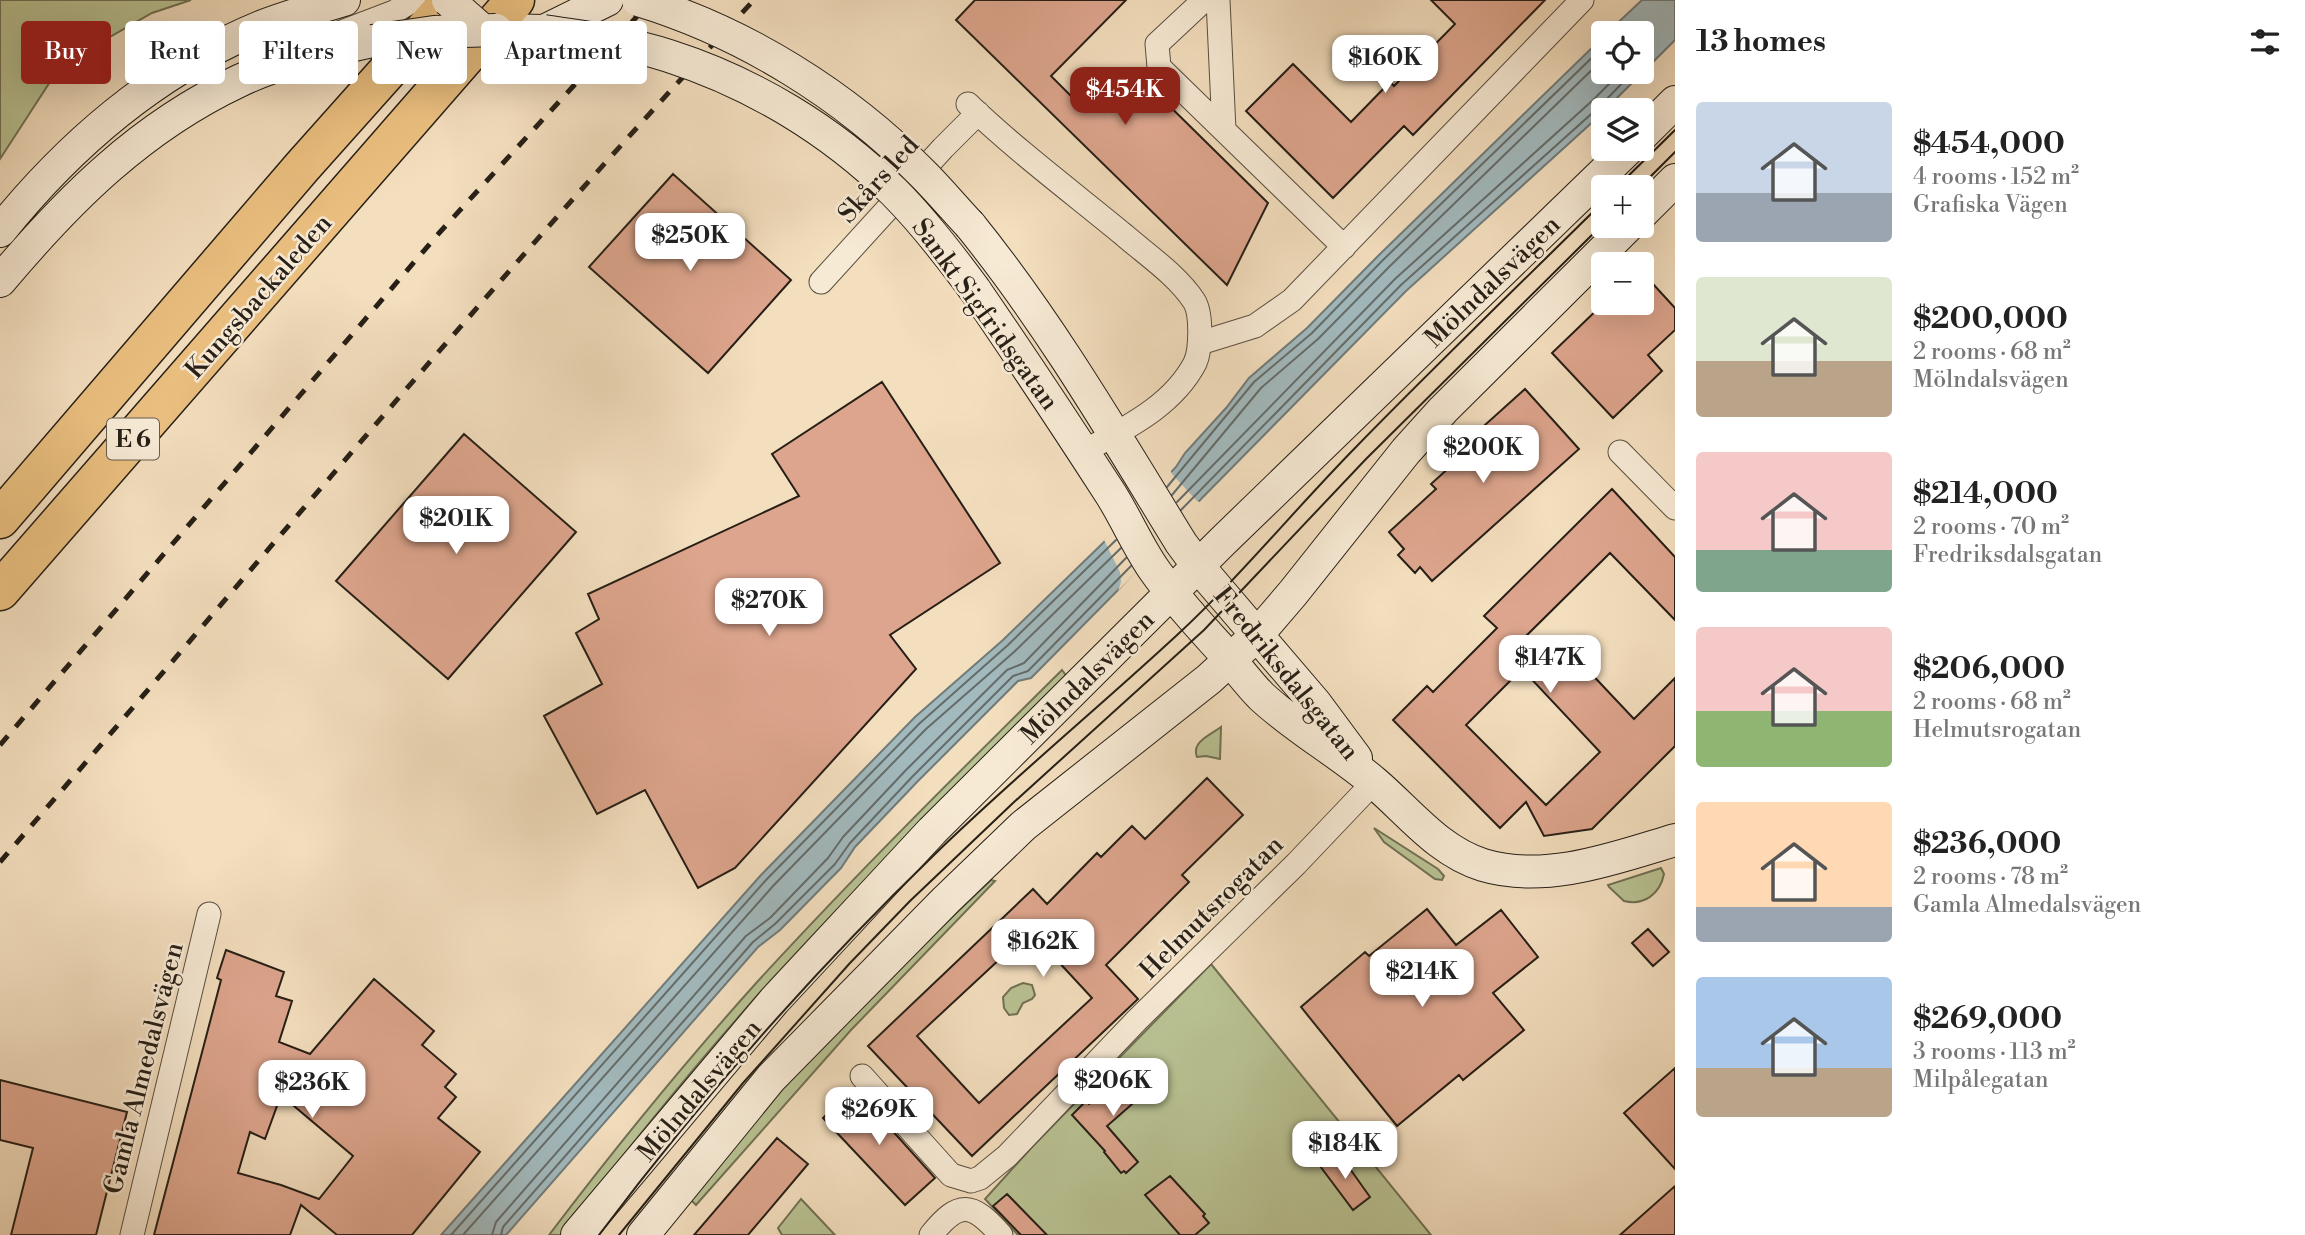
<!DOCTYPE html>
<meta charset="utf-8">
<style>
body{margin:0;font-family:"Libre Bodoni",serif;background:#f2f2f2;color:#222;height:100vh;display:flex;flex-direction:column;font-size:26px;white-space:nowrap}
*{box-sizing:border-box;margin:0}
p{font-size:23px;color:#767676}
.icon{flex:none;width:38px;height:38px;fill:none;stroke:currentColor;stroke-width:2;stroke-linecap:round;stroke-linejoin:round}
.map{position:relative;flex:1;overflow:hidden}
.panel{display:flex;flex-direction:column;background:#fff;width:630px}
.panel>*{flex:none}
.hud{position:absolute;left:21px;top:21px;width:665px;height:63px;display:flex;gap:14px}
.fabs{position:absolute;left:1591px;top:21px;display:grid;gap:14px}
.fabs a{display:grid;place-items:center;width:63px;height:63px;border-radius:7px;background:#fff;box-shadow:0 7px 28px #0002;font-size:35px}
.price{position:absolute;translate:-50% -60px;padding:0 16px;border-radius:14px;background:#fff;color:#222;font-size:23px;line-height:46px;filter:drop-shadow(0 2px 4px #0008)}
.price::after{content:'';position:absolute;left:50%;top:42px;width:21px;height:16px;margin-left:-10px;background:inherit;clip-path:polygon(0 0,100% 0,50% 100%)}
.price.active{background:#8f2418;color:#fff}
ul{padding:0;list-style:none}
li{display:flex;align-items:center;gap:21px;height:175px;padding:0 21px}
li span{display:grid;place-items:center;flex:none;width:196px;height:140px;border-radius:7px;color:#555}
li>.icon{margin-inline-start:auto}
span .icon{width:84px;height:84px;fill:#fffc;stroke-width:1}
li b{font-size:30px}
h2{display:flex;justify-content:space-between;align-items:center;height:84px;padding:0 21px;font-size:30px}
.pill{padding:0 24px;border-radius:7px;background:#fff;box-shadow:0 7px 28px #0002;font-size:24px;line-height:63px}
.pill.active{background:#8f2418;color:#fff}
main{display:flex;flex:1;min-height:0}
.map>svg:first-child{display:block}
.green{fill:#b9c293;stroke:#707054;stroke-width:2}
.water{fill:#a2b9bd;stroke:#707b7a;stroke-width:2}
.pier{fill:#f3debe}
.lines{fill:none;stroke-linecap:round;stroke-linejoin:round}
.shore{stroke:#646c6a;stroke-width:2}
.building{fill:#dda58d;stroke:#261f16;stroke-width:2;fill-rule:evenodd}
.street-casing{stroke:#594f40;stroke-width:25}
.secondary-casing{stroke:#261f16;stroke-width:34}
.highway-casing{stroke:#261f16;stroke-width:41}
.street{stroke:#f7ead5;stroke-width:23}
.secondary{stroke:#f7ead5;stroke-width:32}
.highway{stroke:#eabf7f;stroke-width:38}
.tram{stroke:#261f16;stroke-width:2}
.rail{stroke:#261f16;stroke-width:5;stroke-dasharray:12 12;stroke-linecap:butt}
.secondary-bridge-casing{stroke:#261f16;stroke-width:34;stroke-linecap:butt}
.secondary-bridge{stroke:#f7ead5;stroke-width:32}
.labels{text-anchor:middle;stroke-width:5;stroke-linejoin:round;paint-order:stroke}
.shield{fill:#f7ead5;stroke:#655c4f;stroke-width:2}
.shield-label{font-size:24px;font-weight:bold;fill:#261f16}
.street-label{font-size:26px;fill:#261f16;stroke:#f7ead5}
</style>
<main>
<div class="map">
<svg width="1675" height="1235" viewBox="0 0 1675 1235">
<rect width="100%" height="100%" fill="#f3debe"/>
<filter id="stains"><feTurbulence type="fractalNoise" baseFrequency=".00286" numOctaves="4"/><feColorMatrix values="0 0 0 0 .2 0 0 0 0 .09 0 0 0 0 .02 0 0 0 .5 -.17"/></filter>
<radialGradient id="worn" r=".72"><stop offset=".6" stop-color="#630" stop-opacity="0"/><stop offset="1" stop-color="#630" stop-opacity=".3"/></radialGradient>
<path class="green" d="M0 0H191L152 13 61 65 0 159Z
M1062 670 1068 678C969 776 868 874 774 977 699 1060 629 1146 562 1235H549C615 1148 685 1062 758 981 856 874 959 772 1062 670Z
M1221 727 1220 759 1206 756 1197 757C1191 742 1210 735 1221 727Z
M1374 828 1438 869 1444 876 1442 880 1435 879 1384 842Z
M1261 864V869L1215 916 1212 917 1207 915V909L1249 867Z
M1661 868 1664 874C1660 894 1644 906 1624 901L1609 887 1608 885Z
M991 880 995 881 851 1030 696 1205 687 1196 815 1047Z
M1211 964 1431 1235H1018L985 1199 1033 1146Z
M1023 983 1032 985 1035 995 1032 999 1023 1003 1017 1014 1009 1015 1004 1008 1003 997 1011 988Z
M801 1199 835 1235H782L778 1228Z"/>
<path class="water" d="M1642 0H1675V40L1597 118 1406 291 1202 498 1118 590 1031 678 1018 681 918 781 855 847 841 868 780 930 758 947 506 1235H441L761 875 915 717 1003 640 1103 543 1176 467 1185 453 1226 408 1249 378 1307 328 1378 256 1603 37V72H1642V33H1607Z"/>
<path class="pier" d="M1170 469 1172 474 1197 501 1202 503 1118 591 1121 582 1120 572 1104 540Z"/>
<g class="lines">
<path class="shore" d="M1167 487 1254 382 1312 333 1382 261 1603 47
M1172 495 1261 388 1318 339 1389 267 1603 59
M1177 502 1395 279 1593 100 1621 72
M1181 510 1401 285 1599 107 1633 72
M451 1235 766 880 920 723 1008 645 1116 540
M463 1235 773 886 926 729 1014 652 1121 548
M492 1235 496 1222 746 936 770 918 828 858 843 837 906 770 1007 670 1024 663 1126 558
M501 1235 503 1227 753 942 775 924 835 864 850 843 913 776 1013 676 1028 671 1131 566"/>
</g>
<path class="building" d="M975 0H1126L1051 76 1087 112 1141 78 1268 203 1227 285 956 20Z
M1431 0H1545L1413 135 1404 126 1333 198 1246 111 1293 64 1351 122 1390 82 1394 86 1455 24Z
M673 174 791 280 708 373 589 267Z
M1642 272 1675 308V330L1648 355 1662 371 1613 418 1552 353 1604 303H1642Z
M882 382 1000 563 890 635 916 669 735 868 698 888 645 790 597 814 544 716 602 684 576 633 599 619 588 594 799 496 772 454Z
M1525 389 1579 449 1432 581 1420 567 1415 573 1398 555 1404 549 1389 532 1436 489 1431 484 1481 439 1476 433Z
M464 434 576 532 448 679 336 581Z
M1612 489 1675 557V620L1610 553 1522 640 1549 668 1568 649 1634 719 1675 678V746L1592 829 1544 836 1526 802 1500 828 1393 720 1427 686 1433 692 1497 628 1484 616ZM1522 669 1600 752 1546 805 1466 725Z
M1207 778 1243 815 1182 875 1189 882 1106 965 1138 999 972 1156 868 1046 1033 889 1047 904 1097 853 1101 857 1132 826 1145 839ZM1030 931 1092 998 979 1103 917 1036Z
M1427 909 1456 945 1501 910 1538 957 1493 993 1524 1030 1463 1080 1459 1075 1397 1126 1301 1007 1365 952 1369 956Z
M1648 929 1669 952 1653 966 1632 943Z
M226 950 284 972 276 996 292 1001 279 1042 310 1054 374 979 434 1031 422 1045 456 1074 445 1087 456 1097 438 1118 480 1152 412 1235H337L301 1205 290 1235H154L221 980 217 978ZM281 1095 353 1156 319 1199 281 1185 238 1173 250 1132 265 1139Z
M1675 1068V1169L1624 1113Z
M1142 1069 1155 1084 1107 1126 1138 1162 1126 1173 1124 1171 1121 1173 1104 1152 1105 1151 1072 1115 1086 1101 1089 1104 1109 1089 1113 1095Z
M0 1080 127 1112 96 1235H11L33 1148 0 1140Z
M854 1088 935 1178 905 1205 823 1118Z
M777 1138 808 1164 748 1235H694Z
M1338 1152 1370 1197 1353 1210 1320 1166Z
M1170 1176 1205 1214 1203 1216 1209 1223 1195 1235H1180L1145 1195Z
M1675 1186V1235H1620Z
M1007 1194 1047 1235H1021L993 1206Z"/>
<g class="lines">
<g class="street-casing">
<path id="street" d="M1204 0 1157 44 1159 67 1344 247
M1218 0 1224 130
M320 49 339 33 394 12 414 0
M968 104C1017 151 1072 192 1124 235 1147 255 1177 275 1194 301 1202 313 1201 350 1195 363 1172 407 1124 429 1083 452
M821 282 943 148 978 113
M1200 343 1255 326 1292 300 1582 0
M1620 452 1675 508
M862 1076 951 1175 971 1181 980 1178 1007 1156 1137 1020 1296 864 1374 782
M132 1235 209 914
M931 1235C959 1200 972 1202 1001 1235"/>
</g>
<g class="secondary-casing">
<path id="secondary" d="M496 30 544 31 607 0
M1642 135 1675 102
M1642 213 1675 180
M970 225C1050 324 1114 434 1181 543L1198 566 1316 704 1356 758
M0 231C70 144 158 69 263 26 289 16 317 8 344 0
M0 281C69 199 141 127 239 81 281 61 327 51 372 41
M975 290C1021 357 1066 425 1110 493 1126 518 1138 547 1155 571 1176 601 1202 628 1227 656 1238 669 1249 684 1261 696 1296 729 1339 752 1375 783 1409 812 1438 851 1483 865 1546 884 1615 858 1675 840
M577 1235 774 1001 932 831 1223 541 1628 149
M643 1235 771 1078 946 900 1023 826 1209 679 1257 635 1293 593 1406 451 1443 410 1628 226"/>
</g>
<g class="highway-casing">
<path id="highway" d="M0 519 302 167 451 0
M0 591 515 0"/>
</g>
<use href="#street" class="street"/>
<use href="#secondary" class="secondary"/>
<use href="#highway" class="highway"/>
<path class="tram" d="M1617 187 1675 130
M1640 187 1675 152
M599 1235C700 1101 813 972 934 855 1012 779 1096 710 1176 636 1240 577 1295 509 1356 447 1437 364 1521 283 1603 202
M619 1235 743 1083 850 963 910 901 1013 803 1204 630 1366 459 1603 224"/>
<path class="rail" d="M0 745 440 232 652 0
M0 862C250 573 494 279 754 0"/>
<g class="secondary-bridge-casing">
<path id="secondary-bridge" d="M448 0 481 29
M638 0C744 32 845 95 923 174 939 190 954 208 970 225
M544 31C585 37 629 43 669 56 753 83 831 130 894 192 924 222 950 256 975 290
M372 41 434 32 496 30"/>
</g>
<use href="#secondary-bridge" class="secondary-bridge"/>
</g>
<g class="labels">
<rect class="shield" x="107" y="418.5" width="52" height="41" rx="5"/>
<g class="shield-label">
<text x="133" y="447">E 6</text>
</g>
<g class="street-label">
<text transform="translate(878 179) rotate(-48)" y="9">Skårs led</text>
<text transform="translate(1492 281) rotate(-44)" y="9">Mölndalsvägen</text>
<text transform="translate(258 296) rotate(-49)" y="9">Kungsbackaleden</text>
<text transform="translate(986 314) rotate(54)" y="9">Sankt Sigfridsgatan</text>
<text transform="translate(1287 673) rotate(51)" y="9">Fredriksdalsgatan</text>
<text transform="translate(1087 677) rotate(-45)" y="9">Mölndalsvägen</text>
<text transform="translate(1211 907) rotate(-45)" y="9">Helmutsrogatan</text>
<text transform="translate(143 1068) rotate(-76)" y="9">Gamla Almedalsvägen</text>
<text transform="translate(699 1090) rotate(-50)" y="9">Mölndalsvägen</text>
</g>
</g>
<rect width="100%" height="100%" filter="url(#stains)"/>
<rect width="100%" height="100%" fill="url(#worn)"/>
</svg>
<div class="fabs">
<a><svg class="icon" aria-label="locate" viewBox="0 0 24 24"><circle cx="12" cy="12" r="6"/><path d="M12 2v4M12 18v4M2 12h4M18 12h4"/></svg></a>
<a><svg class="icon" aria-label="layers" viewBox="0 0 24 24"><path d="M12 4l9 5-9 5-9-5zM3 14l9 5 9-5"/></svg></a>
<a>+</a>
<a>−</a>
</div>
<b class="price" style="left:1385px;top:95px">$160K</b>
<b class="price active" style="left:1125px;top:127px">$454K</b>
<b class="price" style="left:690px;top:273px">$250K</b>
<b class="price" style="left:1483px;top:485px">$200K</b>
<b class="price" style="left:456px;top:556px">$201K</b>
<b class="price" style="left:769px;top:638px">$270K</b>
<b class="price" style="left:1550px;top:695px">$147K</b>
<b class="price" style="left:1043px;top:979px">$162K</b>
<b class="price" style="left:1422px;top:1009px">$214K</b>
<b class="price" style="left:1113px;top:1118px">$206K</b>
<b class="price" style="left:312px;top:1120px">$236K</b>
<b class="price" style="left:879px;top:1147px">$269K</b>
<b class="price" style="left:1345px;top:1181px">$184K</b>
<div class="hud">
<a class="pill active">Buy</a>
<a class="pill">Rent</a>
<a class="pill">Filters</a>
<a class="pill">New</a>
<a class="pill">Apartment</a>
</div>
</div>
<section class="panel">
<h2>13 homes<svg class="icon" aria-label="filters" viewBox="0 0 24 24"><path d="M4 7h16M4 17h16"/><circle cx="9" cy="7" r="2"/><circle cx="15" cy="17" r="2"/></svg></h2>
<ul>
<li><span style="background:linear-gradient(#c9d6e8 65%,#9aa5b1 0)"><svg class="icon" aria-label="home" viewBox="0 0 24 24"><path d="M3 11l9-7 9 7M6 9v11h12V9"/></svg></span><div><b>$454,000</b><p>4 rooms · 152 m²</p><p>Grafiska Vägen</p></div></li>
<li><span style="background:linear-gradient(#dfe7d0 60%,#b9a48a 0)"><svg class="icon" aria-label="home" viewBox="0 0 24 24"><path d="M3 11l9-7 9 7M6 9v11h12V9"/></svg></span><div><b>$200,000</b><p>2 rooms · 68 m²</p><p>Mölndalsvägen</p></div></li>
<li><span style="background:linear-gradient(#f6c9c9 70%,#7fa58c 0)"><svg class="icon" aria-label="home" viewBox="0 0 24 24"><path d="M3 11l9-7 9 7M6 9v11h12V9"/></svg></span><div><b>$214,000</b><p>2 rooms · 70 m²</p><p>Fredriksdalsgatan</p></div></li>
<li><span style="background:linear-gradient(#f6c9c9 60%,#8fb573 0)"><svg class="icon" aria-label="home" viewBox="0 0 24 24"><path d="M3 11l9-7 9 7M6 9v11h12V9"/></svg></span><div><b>$206,000</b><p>2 rooms · 68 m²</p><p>Helmutsrogatan</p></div></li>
<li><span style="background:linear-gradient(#ffd9b3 75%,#9aa5b1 0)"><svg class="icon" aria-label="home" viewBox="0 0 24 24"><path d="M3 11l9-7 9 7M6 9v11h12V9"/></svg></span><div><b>$236,000</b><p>2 rooms · 78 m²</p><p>Gamla Almedalsvägen</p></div></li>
<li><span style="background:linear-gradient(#a9c7e8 65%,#b9a48a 0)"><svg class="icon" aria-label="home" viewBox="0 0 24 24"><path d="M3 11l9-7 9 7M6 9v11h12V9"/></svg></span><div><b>$269,000</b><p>3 rooms · 113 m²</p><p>Milpålegatan</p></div></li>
</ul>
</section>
</main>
